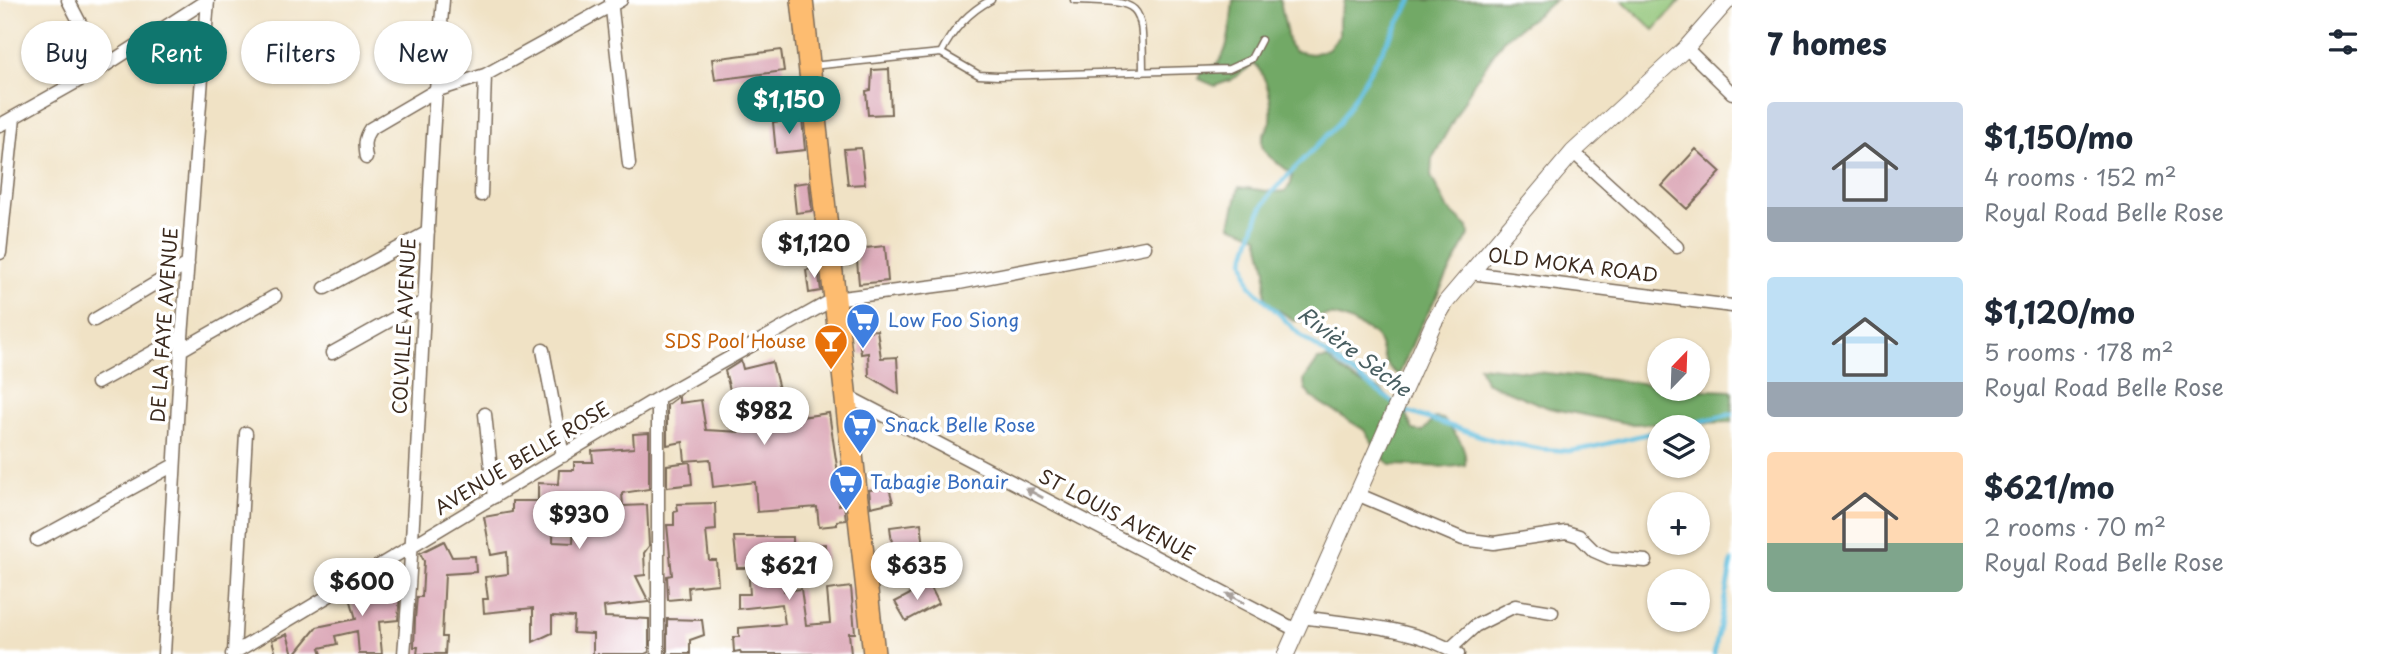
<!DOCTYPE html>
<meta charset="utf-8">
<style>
body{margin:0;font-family:"Playpen Sans",sans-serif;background:#f2f2f3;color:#1f2937;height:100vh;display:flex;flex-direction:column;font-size:26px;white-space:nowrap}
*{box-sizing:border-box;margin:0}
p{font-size:23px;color:#747a83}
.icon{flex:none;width:38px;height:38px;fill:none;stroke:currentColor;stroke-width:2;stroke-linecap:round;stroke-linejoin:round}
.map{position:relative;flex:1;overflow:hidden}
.details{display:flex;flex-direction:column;background:#fff;width:665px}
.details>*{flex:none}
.top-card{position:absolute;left:21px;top:21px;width:665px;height:63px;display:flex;gap:14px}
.needle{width:46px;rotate:23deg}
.controls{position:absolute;left:1647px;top:338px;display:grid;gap:14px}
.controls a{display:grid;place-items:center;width:63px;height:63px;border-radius:50%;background:#fff;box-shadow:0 2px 5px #0004;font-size:35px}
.price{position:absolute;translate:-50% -60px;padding:0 16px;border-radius:24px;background:#fff;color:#222;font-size:23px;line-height:46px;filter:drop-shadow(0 2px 4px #0008)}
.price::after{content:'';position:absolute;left:50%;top:42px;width:21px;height:16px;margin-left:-10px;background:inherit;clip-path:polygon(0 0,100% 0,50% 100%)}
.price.active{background:#0f766e;color:#fff}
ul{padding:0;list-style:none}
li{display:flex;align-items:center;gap:21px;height:175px;padding:0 35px}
li span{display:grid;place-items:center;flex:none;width:196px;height:140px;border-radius:7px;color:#555}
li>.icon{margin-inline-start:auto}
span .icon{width:84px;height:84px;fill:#fffc;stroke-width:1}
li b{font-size:30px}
h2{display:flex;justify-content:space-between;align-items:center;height:84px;padding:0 35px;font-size:30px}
.tag{padding:0 24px;border-radius:32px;background:#fff;box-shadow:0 2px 5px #0004;font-size:24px;line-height:63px}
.tag.active{background:#0f766e;color:#fff}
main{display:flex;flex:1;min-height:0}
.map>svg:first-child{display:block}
.green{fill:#8ec374;stroke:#647649;stroke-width:2}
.forest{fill:#72a966;stroke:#566a42;stroke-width:2}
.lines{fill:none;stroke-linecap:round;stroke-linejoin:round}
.stream{stroke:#60bede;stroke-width:4.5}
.building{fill:#ddabba;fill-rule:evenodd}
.service-casing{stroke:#7a6a58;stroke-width:9}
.minor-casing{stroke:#7a6a58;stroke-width:15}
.tertiary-casing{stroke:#7a6a58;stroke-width:18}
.primary-casing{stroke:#7a6a58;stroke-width:24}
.service{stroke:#fff;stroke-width:6}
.minor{stroke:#fff;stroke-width:12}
.tertiary{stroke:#fff;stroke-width:16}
.primary{stroke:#fdbc70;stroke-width:21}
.oneway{fill:#a79f9a}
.labels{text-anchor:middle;stroke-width:7;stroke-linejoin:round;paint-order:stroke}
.street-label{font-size:19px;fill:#3b2a1e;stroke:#fff}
.shop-label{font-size:19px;fill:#366cbe;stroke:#fff;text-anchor:start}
.food-label{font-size:19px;fill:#c56008;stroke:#fff;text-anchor:end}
.water-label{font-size:21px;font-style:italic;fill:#485e61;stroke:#fff}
</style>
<main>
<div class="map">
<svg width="1732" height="654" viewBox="0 0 1732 654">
<rect width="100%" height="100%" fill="#fff"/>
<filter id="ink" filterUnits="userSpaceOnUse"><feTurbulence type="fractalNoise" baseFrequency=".0143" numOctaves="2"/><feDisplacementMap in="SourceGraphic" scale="14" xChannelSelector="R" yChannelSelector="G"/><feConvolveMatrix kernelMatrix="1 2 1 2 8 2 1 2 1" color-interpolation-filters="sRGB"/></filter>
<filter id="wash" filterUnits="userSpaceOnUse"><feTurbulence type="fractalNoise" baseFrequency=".00686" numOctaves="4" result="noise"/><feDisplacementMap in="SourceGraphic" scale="28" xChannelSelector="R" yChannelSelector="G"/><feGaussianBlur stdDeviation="1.57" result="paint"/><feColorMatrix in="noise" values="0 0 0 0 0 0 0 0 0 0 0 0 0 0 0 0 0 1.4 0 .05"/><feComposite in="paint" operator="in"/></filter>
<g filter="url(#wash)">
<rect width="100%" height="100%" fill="#f0e2c5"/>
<path class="green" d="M1622 0H1681L1654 30Z"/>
<path class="forest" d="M1233 0H1280L1289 45 1294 51 1312 54 1328 49 1339 36V19L1345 0H1556L1503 40 1474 83 1432 159 1431 176 1447 208 1468 227 1469 235 1416 335 1399 375C1381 365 1385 353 1377 338 1373 332 1365 329 1359 326 1330 310 1326 316 1295 321L1268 303 1265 296 1266 269 1258 236 1230 225 1239 187 1275 192 1285 191 1291 184 1292 175C1284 165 1265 158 1262 145 1260 135 1270 129 1271 120 1273 103 1267 75 1254 64L1231 80 1215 86 1199 79 1200 71C1205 69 1211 67 1216 64 1230 54 1231 17 1233 0Z
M1328 359 1356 381 1381 390 1406 415 1413 430 1422 432 1435 418 1443 419C1454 432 1468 446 1465 465L1449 467 1391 465 1384 459 1364 430 1311 397 1305 389 1304 380 1318 360Z
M1479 366 1659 385V388L1732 391V422L1630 424 1549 408 1485 382Z"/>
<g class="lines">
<path class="stream" d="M1412 0 1339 123 1271 193 1259 213 1244 260 1250 285 1300 335 1405 411 1493 440 1542 449 1570 451 1593 447 1659 431
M1677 427 1732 414
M1714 654 1732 561"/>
</g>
<g id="blocks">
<path class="building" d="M781 50 784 71 715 80 712 59Z
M889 69 891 114 868 115 866 91 871 90 872 70Z
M802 119 805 150 776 153 773 122Z
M861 148 865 184 848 185 844 149Z
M1696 149 1721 172 1687 209 1662 186Z
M809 182 812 211 796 213 793 184Z
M885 246 888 281 859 284 856 249Z
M818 268 821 291 809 293 806 270Z
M877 330 881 358 897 357 899 394 869 376 868 353 861 354 858 332Z
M741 361 743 369 772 362 780 393H784L787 419 829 413 838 473H836L839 505 844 504 846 520 837 521V525L819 527 817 507 757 512 755 482 713 487 710 459 685 461 683 442 667 445V405L679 396V403L701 400 706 430 741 432 725 371Z
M649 433V489L622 493 623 506 647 505 649 546 644 553 645 575 636 576 649 602 604 607 605 617 649 619V652L645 654H593V634L573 633 574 617 552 616V633L533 642V608L484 613 483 599H488L485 577 508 574 507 552 491 555 484 517 512 512V501H538V483L558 484 559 470H574V462H593L592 451 634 448 633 434ZM554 505 575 506 573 543 553 542Z
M690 462 692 484 667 487V465Z
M889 488 893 502 871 507 869 490Z
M715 503 716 530 706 531 709 560H716L718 584 688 587 689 598 668 600 667 576 672 575 667 525H674V512L678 511 677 504Z
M921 523 925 554 901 557 893 551 890 527Z
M734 537H793V546L825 544 826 560 781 561 784 591 801 589 806 625 830 623 827 590 851 587 855 633H849L851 654H741L740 651 734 652 733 637H739V628L785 624 782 604 738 609V594H750L748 568H737Z
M444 541 452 557 475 556 476 572 445 574 442 637H446L445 654H417L418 647H414L415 619 417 597H422L424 561 420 553Z
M397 570 400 594 398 620 379 622 382 654H359L357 631 335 636 337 644 320 648 322 654H295L317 627 356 619 349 594Z
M929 584 939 603 906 621 895 602Z
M667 619 702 620 704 635 690 640V654H667Z
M287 634 293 654H276L272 640Z"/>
</g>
</g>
<g filter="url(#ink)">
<use href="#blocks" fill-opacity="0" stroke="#7a6a58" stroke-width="2"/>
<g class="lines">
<g class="service-casing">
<path id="service" d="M1074 0C1145 2 1142 1 1143 72
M941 53C952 31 968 12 991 0
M811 66 941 53 979 75 998 76 1229 69 1251 59 1261 40"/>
</g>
<g class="minor-casing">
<path id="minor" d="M68 0 103 67
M611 0 629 164
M1686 48 1732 93
M0 125 103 67 207 0
M1573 152 1677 247
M366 158C364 146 363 139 370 129L435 91 485 75 621 0
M481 195 485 75
M0 253 14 117
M1470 273 1732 306
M325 288 428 232
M94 320 188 264
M181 350 275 296
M543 350 563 456
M332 353 425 301
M97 383 182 336
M845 395 1296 630
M658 398V654
M485 414 494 497
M1359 495 1463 539 1494 543 1566 532 1579 536 1594 551 1610 558 1646 561
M37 540 174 465
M1302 617C1353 625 1414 626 1458 654
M1450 649 1475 626 1515 606 1552 612
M234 653 246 433
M164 654 181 350 208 0
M232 654 658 398 834 299 959 283 1145 247
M404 654C422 436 424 218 443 0"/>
</g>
<g class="tertiary-casing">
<path id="tertiary" d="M1286 654 1434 322 1446 302 1573 152 1686 48 1728 0"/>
</g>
<g class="primary-casing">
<path id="primary" d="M802 0 874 654"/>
</g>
<use href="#service" class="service"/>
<use href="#minor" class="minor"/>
<use href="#tertiary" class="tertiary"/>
<use href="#primary" class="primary"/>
</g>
<defs><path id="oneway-solid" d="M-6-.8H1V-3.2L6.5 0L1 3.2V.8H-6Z" transform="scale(1.75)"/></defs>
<g class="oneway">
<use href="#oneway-solid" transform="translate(1034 493) rotate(-152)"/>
<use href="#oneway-solid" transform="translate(1235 598) rotate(-152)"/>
</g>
</g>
<defs>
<g id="supermarket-pin" transform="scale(1.75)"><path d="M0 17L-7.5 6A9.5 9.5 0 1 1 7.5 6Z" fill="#3f7fe0" stroke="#fff"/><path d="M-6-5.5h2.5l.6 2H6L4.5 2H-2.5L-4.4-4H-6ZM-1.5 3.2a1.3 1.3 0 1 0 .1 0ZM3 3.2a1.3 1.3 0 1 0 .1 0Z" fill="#fff"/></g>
<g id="bar-pin" transform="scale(1.75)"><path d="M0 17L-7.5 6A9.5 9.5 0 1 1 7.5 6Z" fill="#e8710a" stroke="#fff"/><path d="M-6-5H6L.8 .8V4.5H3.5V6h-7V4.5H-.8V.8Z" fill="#fff"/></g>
</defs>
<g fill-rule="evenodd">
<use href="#supermarket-pin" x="863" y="320"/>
<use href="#bar-pin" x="831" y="341"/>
<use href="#supermarket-pin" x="860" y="425"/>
<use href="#supermarket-pin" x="846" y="482"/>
</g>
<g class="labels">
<g class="street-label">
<text transform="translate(1573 265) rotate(7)" y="7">OLD MOKA ROAD</text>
<text transform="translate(164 325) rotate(-86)" y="7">DE LA FAYE AVENUE</text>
<text transform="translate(404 326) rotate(-87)" y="7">COLVILLE AVENUE</text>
<text transform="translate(522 458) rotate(-31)" y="7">AVENUE BELLE ROSE</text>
<text transform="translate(1117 515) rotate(28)" y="7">ST LOUIS AVENUE</text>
</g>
<g class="shop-label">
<text x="888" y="327">Low Foo Siong</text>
<text x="884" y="432">Snack Belle Rose</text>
<text x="870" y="489">Tabagie Bonair</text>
</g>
<g class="food-label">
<text x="806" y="348">SDS Pool House</text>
</g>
<g class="water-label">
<text transform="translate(1354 352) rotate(37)" y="7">Rivière Sèche</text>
</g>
</g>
</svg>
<div class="controls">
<a><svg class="needle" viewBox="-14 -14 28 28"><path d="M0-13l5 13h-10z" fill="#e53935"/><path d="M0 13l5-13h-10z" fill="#747a83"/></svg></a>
<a><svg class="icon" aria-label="layers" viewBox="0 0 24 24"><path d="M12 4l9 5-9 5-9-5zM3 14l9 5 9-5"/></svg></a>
<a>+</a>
<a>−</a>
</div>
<b class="price active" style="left:789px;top:136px">$1,150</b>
<b class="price" style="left:814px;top:280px">$1,120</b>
<b class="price" style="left:764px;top:447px">$982</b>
<b class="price" style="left:579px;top:551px">$930</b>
<b class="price" style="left:789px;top:602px">$621</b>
<b class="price" style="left:917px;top:602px">$635</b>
<b class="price" style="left:362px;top:618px">$600</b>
<div class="top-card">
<a class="tag">Buy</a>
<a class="tag active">Rent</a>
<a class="tag">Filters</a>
<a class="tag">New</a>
</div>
</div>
<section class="details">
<h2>7 homes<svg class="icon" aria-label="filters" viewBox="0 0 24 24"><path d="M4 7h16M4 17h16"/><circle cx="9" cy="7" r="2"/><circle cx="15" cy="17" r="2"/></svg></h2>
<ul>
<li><span style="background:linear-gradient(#c9d6e8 75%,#9aa5b1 0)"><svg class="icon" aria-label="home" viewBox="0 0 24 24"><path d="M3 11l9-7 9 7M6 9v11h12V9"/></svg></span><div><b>$1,150/mo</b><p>4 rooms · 152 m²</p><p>Royal Road Belle Rose</p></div></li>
<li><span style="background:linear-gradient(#bfe0f5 75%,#9aa5b1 0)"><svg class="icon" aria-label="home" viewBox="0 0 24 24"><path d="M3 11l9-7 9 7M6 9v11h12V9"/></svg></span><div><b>$1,120/mo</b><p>5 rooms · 178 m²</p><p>Royal Road Belle Rose</p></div></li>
<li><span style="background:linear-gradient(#ffd9b3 65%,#7fa58c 0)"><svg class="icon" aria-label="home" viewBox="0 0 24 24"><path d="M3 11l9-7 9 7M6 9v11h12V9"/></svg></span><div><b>$621/mo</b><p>2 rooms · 70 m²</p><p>Royal Road Belle Rose</p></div></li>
</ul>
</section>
</main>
